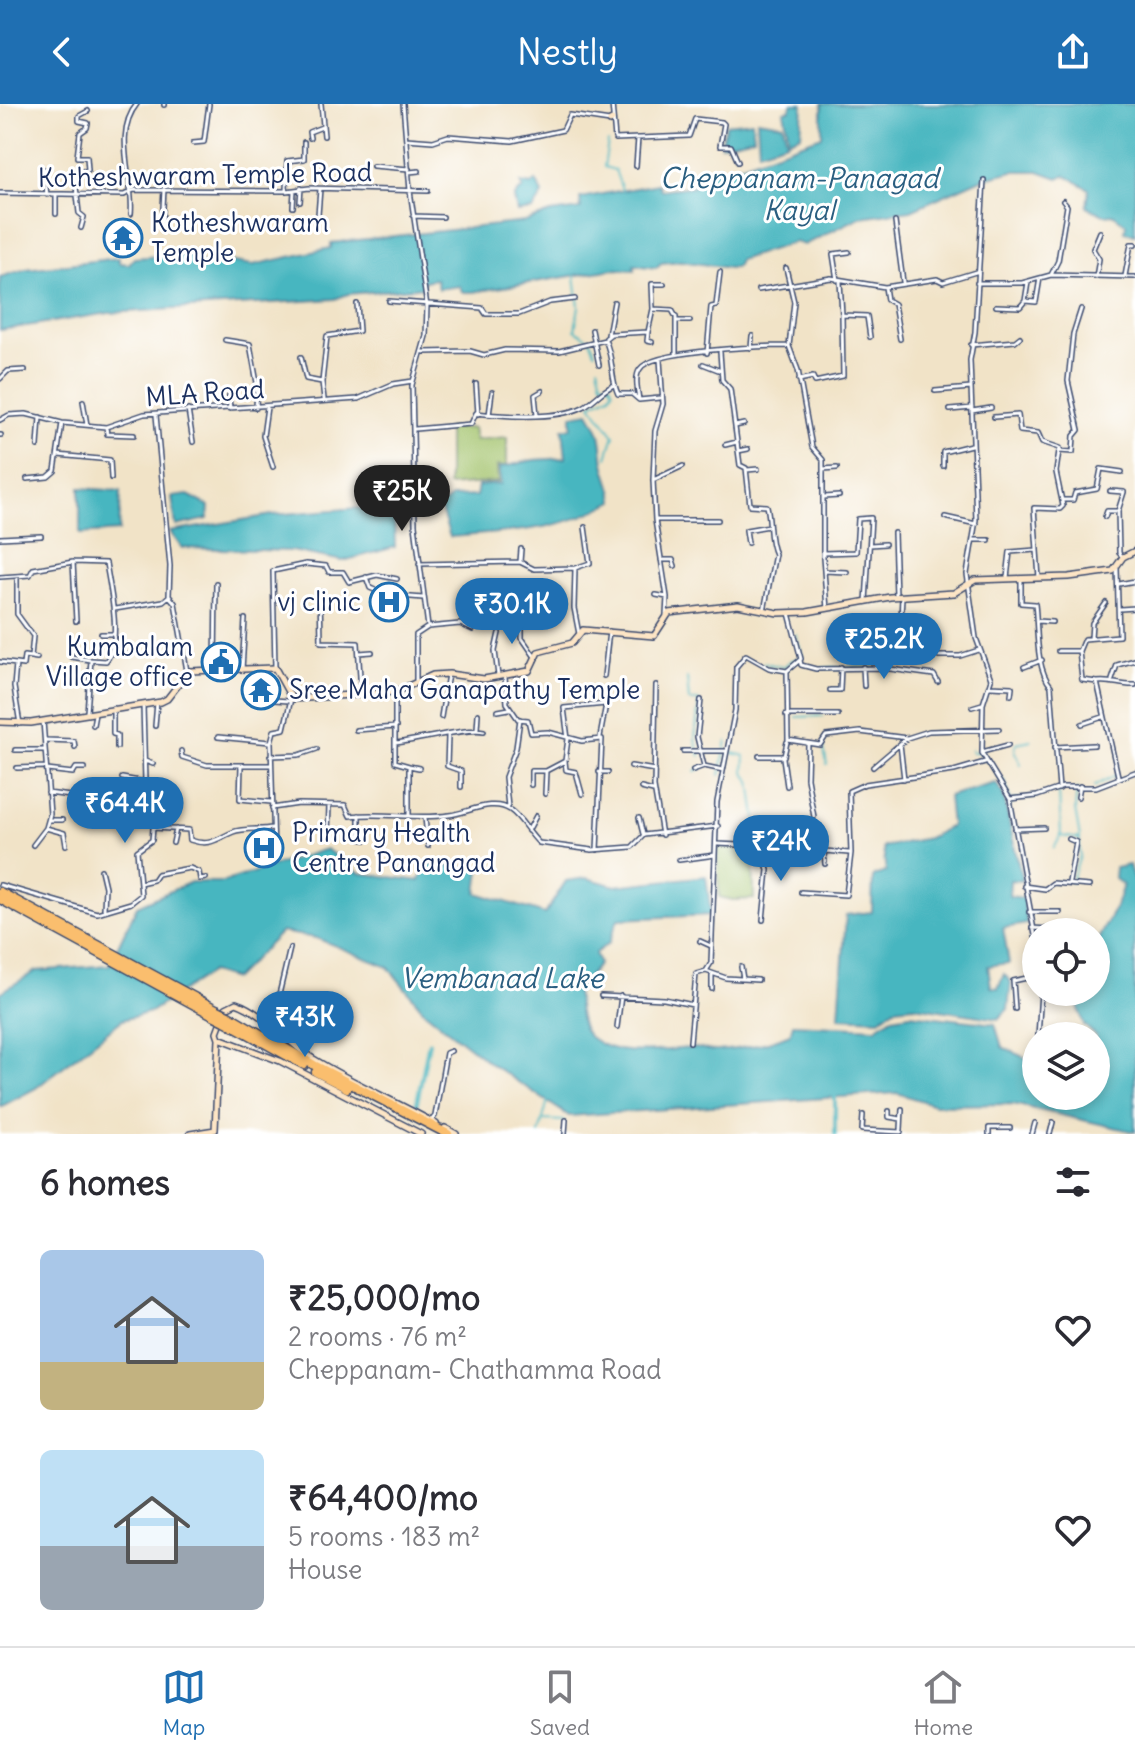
<!DOCTYPE html>
<meta charset="utf-8">
<style>
body{margin:0;font-family:Delius,sans-serif;background:#f2f2f3;color:#2b2b33;height:100vh;display:flex;flex-direction:column;font-size:30px;white-space:nowrap}
*{box-sizing:border-box;margin:0}
p{font-size:26px;color:#7c7c81}
.icon{flex:none;width:44px;height:44px;fill:none;stroke:currentColor;stroke-width:2;stroke-linecap:round;stroke-linejoin:round}
.map{position:relative;height:1030px;overflow:hidden}
.drawer{display:flex;flex-direction:column;background:#fff;flex:1}
.drawer>*{flex:none}
.buttons{position:absolute;left:1022px;top:814px;display:grid;gap:16px}
.buttons a{display:grid;place-items:center;width:88px;height:88px;border-radius:50%;background:#fff;box-shadow:0 4px 12px #0003;font-size:40px}
.price{position:absolute;translate:-50% -68px;padding:0 18px;border-radius:28px;background:#1f6fb2;color:#fff;font-size:26px;line-height:52px;filter:drop-shadow(0 2px 4px #0008)}
.price::after{content:'';position:absolute;left:50%;top:48px;width:24px;height:18px;margin-left:-12px;background:inherit;clip-path:polygon(0 0,100% 0,50% 100%)}
.price.active{background:#222;color:#fff}
ul{padding:0;list-style:none}
li{display:flex;align-items:center;gap:24px;height:200px;padding:0 40px}
li span{display:grid;place-items:center;flex:none;width:224px;height:160px;border-radius:12px;color:#555}
li>.icon{margin-inline-start:auto}
span .icon{width:96px;height:96px;fill:#fffc;stroke-width:1}
li b{font-size:34px}
h2{display:flex;justify-content:space-between;align-items:center;height:96px;padding:0 40px;font-size:34px}
header{display:flex;justify-content:space-between;align-items:center;height:104px;padding:0 40px;background:#1f6fb2;color:#fff;font-size:36px;font-weight:600}
.tabs{display:flex;justify-content:space-around;align-items:center;height:112px;border-top:2px solid #e1e1e2;background:#fff;font-size:22px;color:#7c7c81}
.tabs a{display:grid;justify-items:center;gap:4px}
.tabs .active{color:#1f6fb2}
.map>svg:first-child{display:block}
.green{fill:#a2c26a;stroke:#5e7864;stroke-width:2}
.water{fill:#47b6c0;stroke:#31728f;stroke-width:2}
.lines{fill:none;stroke-linecap:round;stroke-linejoin:round}
.stream{stroke:#47b6c0;stroke-width:2}
.canal{stroke:#47b6c0;stroke-width:4}
.street-casing{stroke:#3b4a6e;stroke-width:6}
.secondary-casing{stroke:#3b4a6e;stroke-width:8}
.highway-casing{stroke:#3b4a6e;stroke-width:11}
.street{stroke:#fff;stroke-width:3}
.secondary{stroke:#fde5c5;stroke-width:5}
.highway{stroke:#fabe6e;stroke-width:8}
.highway-bridge-casing{stroke:#3b4a6e;stroke-width:11;stroke-linecap:butt}
.highway-bridge{stroke:#fabe6e;stroke-width:8}
.labels{text-anchor:middle;stroke-width:6;stroke-linejoin:round;paint-order:stroke}
.street-label{font-size:26px;fill:#1b2f5e;stroke:#fff}
.poi-label{font-size:26px;fill:#1b2f5e;stroke:#fff;text-anchor:start}
.water-label{font-size:28px;font-style:italic;fill:#2a5e80;stroke:#fff}
</style>
<header><svg class="icon" aria-label="back" viewBox="0 0 24 24"><path d="M15 5l-7 7 7 7"/></svg>Nestly<svg class="icon" aria-label="share" viewBox="0 0 24 24"><path d="M12 15V3M7 8l5-5 5 5M5 13v7h14v-7"/></svg></header>
<div class="map">
<svg width="1135" height="1030" viewBox="0 0 1135 1030">
<rect width="100%" height="100%" fill="#fff"/>
<filter id="ink" filterUnits="userSpaceOnUse"><feTurbulence type="fractalNoise" baseFrequency=".0125" numOctaves="2"/><feDisplacementMap in="SourceGraphic" scale="16" xChannelSelector="R" yChannelSelector="G"/><feConvolveMatrix kernelMatrix="1 2 1 2 8 2 1 2 1" color-interpolation-filters="sRGB"/></filter>
<filter id="wash" filterUnits="userSpaceOnUse"><feTurbulence type="fractalNoise" baseFrequency=".006" numOctaves="4" result="noise"/><feDisplacementMap in="SourceGraphic" scale="32" xChannelSelector="R" yChannelSelector="G"/><feGaussianBlur stdDeviation="1.8" result="paint"/><feColorMatrix in="noise" values="0 0 0 0 0 0 0 0 0 0 0 0 0 0 0 0 0 1.4 0 .05"/><feComposite in="paint" operator="in"/></filter>
<g filter="url(#wash)">
<rect width="100%" height="100%" fill="#f1e3c7"/>
<path class="green" d="M448 324H473L475 336 507 333V363L497 362 498 378 448 382Z
M717 743 753 745 754 795 733 796 719 793Z"/>
<path class="water" d="M791 0H803L801 31 789 36 784 7 790 6Z
M822 0H1135V130L1125 128 1126 120 1113 110 1104 111 1087 103 1089 85 1065 71 1058 74 1039 67H1013L981 75 911 106 860 113 804 141 795 138 739 156 736 163 729 164 681 157 661 159 656 164 634 161 635 166 614 165 473 188H462L460 182 438 185 436 175 424 177V183L348 190 335 195 109 209 0 226V173L26 165 119 154V159L129 160 134 154 189 150 194 160 228 157 253 161 331 144V139L525 118 551 109 581 105 580 94 658 80 660 86 694 82V73L700 66 723 67 822 32Z
M757 16 783 20 787 38 759 47Z
M752 17 754 33 721 41 726 20Z
M536 77 543 90 533 106 517 108 514 94 523 84 521 79 531 81Z
M589 308C601 328 601 331 603 352 604 368 613 381 614 397 557 429 512 427 450 433L440 403 452 393 476 392 478 382 501 380 499 364 533 356 566 354 563 325 572 323V311Z
M80 384 121 387 119 427 80 430Z
M188 391 209 402 208 415 176 422 172 393Z
M394 401 395 443 343 457 292 447 182 444 170 428 272 411Z
M996 679 1003 690 1022 777 1010 776 1009 792 1023 794 1027 820 1003 824 1009 859 988 862 991 883 998 884 1004 870 1011 878 1008 905 998 915 914 902 895 904 880 915 839 913 846 811 872 808 873 772 886 768 883 743 928 734 951 722 948 692Z
M326 745 359 769 420 777 425 760 480 766 477 789 545 810 566 777 587 774 615 782 706 772 711 811 618 815 609 839 595 849 599 860 576 888C579 903 578 924 591 934 619 956 662 945 694 944 702 944 710 948 718 947 743 945 767 940 790 930L793 920 876 924 892 913 910 910 995 920 1002 943 1036 959V992H1096V932L1084 921 1074 888H1096V839L1116 802 1123 781 1114 774 1115 764 1129 761 1135 781V1028L1013 1000 935 1001 897 989 569 1012 491 960 425 908 388 863 316 834 281 828 234 875 211 868 150 908 122 916 36 984 0 1003V889L36 867 109 861 137 802 191 778H223Z"/>
<g class="lines">
<path class="stream" d="M608 38 604 63 615 66 622 86
M575 172 579 202 575 226 590 235 595 248
M598 262 602 278 610 280 613 286 610 291 591 300 614 331 607 353
M796 531 802 552
M763 559 784 563 790 557 801 554
M822 564 876 562
M687 574 689 597H699L695 635 700 652
M797 613 824 612
M823 640 827 661
M971 645 972 648H981L987 657
M733 649 745 652 744 669 751 677 757 721
M1021 660 1015 648 1016 639 1031 636
M695 667 703 663
M720 671 727 637
M998 672 1005 678 1012 701
M1095 682 1116 671
M1077 684 1075 706 1080 734
M1053 688H1059L1061 732
M1014 696 1035 693
M1054 744 1061 732 1080 735V752L1071 779
M543 1016 565 1017
M539 1030 548 996"/>
<path class="canal" d="M835 988V1030
M416 1003 429 938"/>
</g>
</g>
<g filter="url(#ink)">
<g class="lines">
<g class="street-casing">
<path id="street" d="M321 0 324 32
M403 0 410 87 427 202 426 232 412 281 415 421 428 523 416 531V578
M612 0 615 35 689 32 695 15 722 18 724 20 720 42H731L738 58
M164 1V0
M310 34 309 28 322 23
M406 35 433 37 448 32 512 37 563 26 570 11 610 17
M193 39 204 38 209 0
M373 62 409 65
M636 62 638 34
M44 65 47 91
M409 68 419 67
M984 76 975 228 970 256 976 416 967 470 976 534 991 575 983 600 982 649 1010 695 1036 837
M286 87 287 57 304 55V38
M0 89 124 91 134 86 286 87 309 84 428 87
M300 98 301 84
M293 103 294 87
M56 110V92
M131 110C135 76 112 30 137 0
M318 111 320 85
M413 112 443 113
M895 118 903 178
M162 122 164 85
M81 124 84 113 79 109 75 73 78 68 88 66 87 53H77L80 29 87 24 88 19 79 17V12L88 7
M786 164 794 198 789 242
M1051 171 1058 157 1067 102 1063 97
M1125 172 1131 140H1135
M1096 173 1099 155 1093 145 1100 128
M837 176 833 150 849 148
M840 177 842 211 867 212 870 233
M977 179H1022L1051 171 1135 173
M885 183 887 196 894 200 900 235
M758 186 831 174 885 183 937 175 943 178 979 167
M389 197 482 204 486 210H519L550 198 575 195
M1025 197 1036 198 1040 174
M996 202 1020 203 1025 197 1028 178
M653 205 652 180H664
M676 217H690
M592 226 599 261
M648 228 647 237 652 238
M608 231 614 198
M606 234 611 230 648 228 653 205 672 206 676 213V249
M225 236 250 240 257 279 256 304
M971 241 1015 237 1020 233
M751 244 752 232
M424 248 470 247 484 251 505 246 559 247 605 236C614 254 610 273 618 290H632L639 296 660 294
M720 248 722 276 730 285 740 361 746 364 750 401 767 402C771 418 768 437 775 450L764 507
M707 249 711 203 716 202 720 168
M301 253 306 275 322 278 324 295
M660 255 663 300 655 327 653 376 655 416 667 493 666 511
M703 260 721 267
M0 275 8 267 25 266
M799 276 813 273 815 278 843 272 842 211
M322 278 327 232 359 227 357 200
M476 280 478 310
M935 287 971 284
M229 292 230 305
M639 296C638 287 634 273 640 265 651 246 765 242 789 242L798 266 812 343 823 356V454L827 505
M83 297 87 321
M267 303 263 332 273 363
M188 306 193 338
M950 306 972 304
M972 307 991 304
M156 311 170 462 169 492 175 499 187 567
M489 311 492 288
M537 311 535 291 542 287
M994 313 1018 311 1020 327 1038 329 1042 338 1060 344 1059 347
M0 316 9 311 26 310 62 319 106 323 144 310 358 295 393 280 413 277
M735 322 744 320
M106 323 107 330 134 331
M415 325 471 320 476 309C503 312 557 316 583 303 594 297 601 287 614 281
M0 331H1
M725 341 737 338
M38 342 40 313
M738 347 748 345
M58 351 110 356 111 374
M943 362V348L971 341
M823 365 837 364
M747 366 758 365
M27 375 48 373 55 367 62 319
M653 376 683 362
M824 393 839 392
M1063 396H1073L1075 389 1097 385 1101 365 1122 368
M1118 407 1119 449 1123 453
M945 413 976 420
M1105 413 1107 407H1118L1124 388 1110 387
M655 416H718
M894 429 896 492
M0 434 41 432
M973 436H989
M748 439 746 426 769 422
M870 441 885 440
M823 449 856 448 858 415 871 414 866 498
M661 456H673L675 462
M73 458 76 517
M520 458 521 445
M419 460 520 458 534 465 575 464 574 504 579 530
M575 464 590 459 585 423
M1117 464 1119 532 1084 535 1079 547 1082 576 1097 578 1118 672
M824 467 847 468
M17 472V510L33 532 31 553
M0 473 30 471 33 465 73 458 106 459C110 485 123 537 106 557L91 556 87 608
M366 473 370 484 387 491 423 494
M1007 474 1010 448 1036 446
M1039 474 1034 404 1060 405 1063 402 1056 368 1059 347 1073 348 1074 332 1079 326 1068 277 1073 230 1081 205
M1021 475V499L1035 500C1038 523 1035 564 1051 582L1059 685
M1119 480 1135 477
M320 488 321 538 358 539 361 590
M656 491 667 493
M115 505 163 497 169 492
M1120 505 1135 504
M901 516 902 492
M1037 517 1052 518
M522 521V534L535 553
M428 523 460 520 473 526
M101 530H112
M1091 534 1092 519 1106 499
M73 541 71 553 90 556
M1058 547H1078
M113 549 128 551
M359 549 372 548
M939 552H960L979 546
M800 556 801 561 816 565 883 564 934 571 938 578
M0 558 16 560
M863 563 864 582
M1024 563 1042 556
M275 564 273 467 306 460 326 462 329 468H343L349 478 377 471 397 475
M215 566 216 479
M242 566 245 515
M787 567 788 636 820 641 826 632 860 628 907 634 929 627 999 625
M498 572 495 547 499 529
M604 572 609 527
M505 573 507 599 518 615 528 616 531 629 548 628 582 637 602 635 597 746
M1112 576 1117 561 1135 556
M1097 578C1112 576 1121 582 1135 581
M656 581 654 683 662 731
M990 582 1012 583 1011 591
M830 586H840L841 563
M395 588V658L409 662V712
M245 594 289 597
M701 596 697 633 704 662 723 666
M972 603 982 600
M113 604V630L117 631V643
M498 607 509 605
M786 611H838
M441 613 448 570
M20 620 14 583 16 560 23 561 24 552 37 554
M1082 620 1103 613
M93 621 95 610
M155 622 157 598
M477 625 478 610
M356 626 396 623
M448 632 447 662 461 667V683
M218 633 270 638
M46 636 74 637 75 643
M395 639C416 637 468 623 484 627
M808 640 807 674 814 713
M1055 643 1094 641
M15 646H44
M181 647 182 653 207 661H270
M683 647H725
M982 648 1008 641
M270 652 299 651 317 645
M759 652H784L787 638
M783 654 787 682
M145 657 153 660
M565 657 566 666 576 668 582 690
M241 662 240 695 271 698
M409 662 419 664
M631 662 655 666
M873 663 900 640
M17 664 45 663
M47 666 73 669 76 664H85
M693 666 704 662
M599 668H608
M122 674 145 678 143 601
M904 675 900 640 907 634
M531 681V667H546L565 657 568 635 564 604 606 600 600 633
M641 684 653 687
M48 689 85 694
M545 690 546 667
M158 691 160 724
M1078 693 1080 682
M1010 695 1037 692 1063 683H1096L1135 668
M508 703 505 673 516 644 520 615
M272 704 299 700 345 701 350 712C385 708 415 716 449 711 468 709 492 694 510 706 521 713 529 730 539 739L592 746 632 743 644 731 718 722
M359 711V735L367 736
M425 714 428 742
M639 714 643 730
M50 716H62
M788 718 789 744
M756 719 768 766 763 816
M46 724 64 729 66 741
M1015 725 1044 724
M528 727 536 712
M328 732 329 701
M173 739 176 725
M717 740 784 743 797 754 813 746 849 749
M33 741 46 724 50 710 43 617
M274 748 271 638 274 627 284 625 291 595
M824 748 825 760
M679 756 715 751
M101 766 105 783 104 805
M1069 778 1076 738 1069 735
M140 779 153 776 157 770 190 764 199 768 200 775 206 774
M0 781 97 809 131 799 141 791 137 747 152 736 153 724 189 726 190 736C211 743 216 735 233 728 243 724 261 726 272 724
M1024 782 1045 785 1053 779 1089 782
M801 788 846 791 851 749 849 687 865 680 954 667 985 658
M1029 808H1060
M1032 824 1064 826
M700 837 711 842
M741 863 743 875
M706 867 726 874 758 876
M712 885V872
M601 892 664 895 693 901
M1015 905 1013 877 1036 872
M272 920 290 844
M617 923 621 892
M1038 932 1041 888
M690 938 696 870 706 867 711 859 717 698 735 606 736 563 746 551 769 564 787 567 801 555 789 509
M889 1007V1013L901 1015
M863 1011 862 1026 901 1028
M431 1017 435 1012 446 949 451 947
M901 1026 902 1005
M565 1030 566 1016
M989 1030V1024H1010
M1032 1030 1035 1019
M1050 1030 1053 1018"/>
</g>
<g class="secondary-casing">
<path id="secondary" d="M610 17 612 16
M0 618 31 619 161 598 167 595 189 567 275 564 292 595 395 588 433 571 449 570 484 575 529 567 538 548 572 539 583 526 654 532 669 509 738 501 778 509 807 508 890 493 954 489 975 476 1069 473 1113 467 1123 453 1135 447
M445 1024 456 1030
M190 1030 215 1026 219 934
M421 1030 280 957 219 934 217 928 226 904 236 899C263 908 289 940 315 956 354 980 397 998 436 1020"/>
</g>
<g class="highway-casing">
<path id="highway" d="M0 788 216 905
M0 795 213 911
M228 911 314 961 448 1030
M225 917 304 961
M316 968 347 984"/>
</g>
<use href="#street" class="street"/>
<use href="#secondary" class="secondary"/>
<use href="#highway" class="highway"/>
<g class="highway-bridge-casing">
<path id="highway-bridge" d="M216 905 228 911
M213 911 225 917"/>
</g>
<use href="#highway-bridge" class="highway-bridge"/>
</g>
</g>
<defs>
<g id="temple-ring" transform="scale(2)"><circle r="9.5" fill="#fff" stroke="#1f6fb2" stroke-width="1.5"/><path d="M0-6L5-2H3V0L6.5 2.5H4V6H1.5V3h-3V6H-4V2.5H-6.5L-3 0V-2H-5Z" fill="#1f6fb2"/></g>
<g id="hospital-ring" transform="scale(2)"><circle r="9.5" fill="#fff" stroke="#1f6fb2" stroke-width="1.5"/><path d="M-5-5h3v3.5h4V-5h3V5h-3V1.5h-4V5h-3Z" fill="#1f6fb2"/></g>
<g id="civic-ring" transform="scale(2)"><circle r="9.5" fill="#fff" stroke="#1f6fb2" stroke-width="1.5"/><path d="M-.6-6.5H3V-4.5H.6V-3L4-1V1h2V6H-6V1h2V-1L-.6-3ZM-1.2 2.5V6h2.4V2.5Z" fill="#1f6fb2"/></g>
</defs>
<g fill-rule="evenodd">
<use href="#temple-ring" x="123" y="134"/>
<use href="#hospital-ring" x="389" y="498"/>
<use href="#civic-ring" x="221" y="558"/>
<use href="#temple-ring" x="261" y="586"/>
<use href="#hospital-ring" x="264" y="744"/>
</g>
<g class="labels">
<g class="street-label">
<text transform="translate(205 71) rotate(-1)" y="9">Kotheshwaram Temple Road</text>
<text transform="translate(205 289) rotate(-4)" y="9">MLA Road</text>
</g>
<g class="poi-label">
<text x="151" y="128">Kotheshwaram<tspan x="151" dy="30">Temple</tspan></text>
<text x="361" y="507" text-anchor="end">vj clinic</text>
<text x="193" y="552" text-anchor="end">Kumbalam<tspan x="193" dy="30">Village office</tspan></text>
<text x="289" y="595">Sree Maha Ganapathy Temple</text>
<text x="292" y="738">Primary Health<tspan x="292" dy="30">Centre Panangad</tspan></text>
</g>
<g class="water-label">
<text x="799" y="84">Cheppanam-Panagad<tspan x="799" dy="32">Kayal</tspan></text>
<text x="502" y="884">Vembanad Lake</text>
</g>
</g>
</svg>
<div class="buttons">
<a><svg class="icon" aria-label="locate" viewBox="0 0 24 24"><circle cx="12" cy="12" r="6"/><path d="M12 2v4M12 18v4M2 12h4M18 12h4"/></svg></a>
<a><svg class="icon" aria-label="layers" viewBox="0 0 24 24"><path d="M12 4l9 5-9 5-9-5zM3 14l9 5 9-5"/></svg></a>
</div>
<b class="price active" style="left:402px;top:429px">₹25K</b>
<b class="price" style="left:512px;top:542px">₹30.1K</b>
<b class="price" style="left:884px;top:577px">₹25.2K</b>
<b class="price" style="left:125px;top:741px">₹64.4K</b>
<b class="price" style="left:781px;top:779px">₹24K</b>
<b class="price" style="left:305px;top:955px">₹43K</b>
</div>
<section class="drawer">
<h2>6 homes<svg class="icon" aria-label="filters" viewBox="0 0 24 24"><path d="M4 7h16M4 17h16"/><circle cx="9" cy="7" r="2"/><circle cx="15" cy="17" r="2"/></svg></h2>
<ul>
<li><span style="background:linear-gradient(#a9c7e8 70%,#c2b280 0)"><svg class="icon" aria-label="home" viewBox="0 0 24 24"><path d="M3 11l9-7 9 7M6 9v11h12V9"/></svg></span><div><b>₹25,000/mo</b><p>2 rooms · 76 m²</p><p>Cheppanam- Chathamma Road</p></div><svg class="icon" aria-label="heart" viewBox="0 0 24 24"><path d="M12 20l-8-8c-3-5 5-10 8-4 3-6 11-1 8 4z"/></svg></li>
<li><span style="background:linear-gradient(#bfe0f5 60%,#9aa5b1 0)"><svg class="icon" aria-label="home" viewBox="0 0 24 24"><path d="M3 11l9-7 9 7M6 9v11h12V9"/></svg></span><div><b>₹64,400/mo</b><p>5 rooms · 183 m²</p><p>House</p></div><svg class="icon" aria-label="heart" viewBox="0 0 24 24"><path d="M12 20l-8-8c-3-5 5-10 8-4 3-6 11-1 8 4z"/></svg></li>
</ul>
</section>
<nav class="tabs">
<a class="active"><svg class="icon" aria-label="map" viewBox="0 0 24 24"><path d="M3 6l6-2 6 2 6-2v14l-6 2-6-2-6 2zM9 4v14M15 6v14"/></svg>Map</a>
<a><svg class="icon" aria-label="saved" viewBox="0 0 24 24"><path d="M7 4h10v16l-5-4-5 4z"/></svg>Saved</a>
<a><svg class="icon" aria-label="home" viewBox="0 0 24 24"><path d="M3 11l9-7 9 7M6 9v11h12V9"/></svg>Home</a>
</nav>
